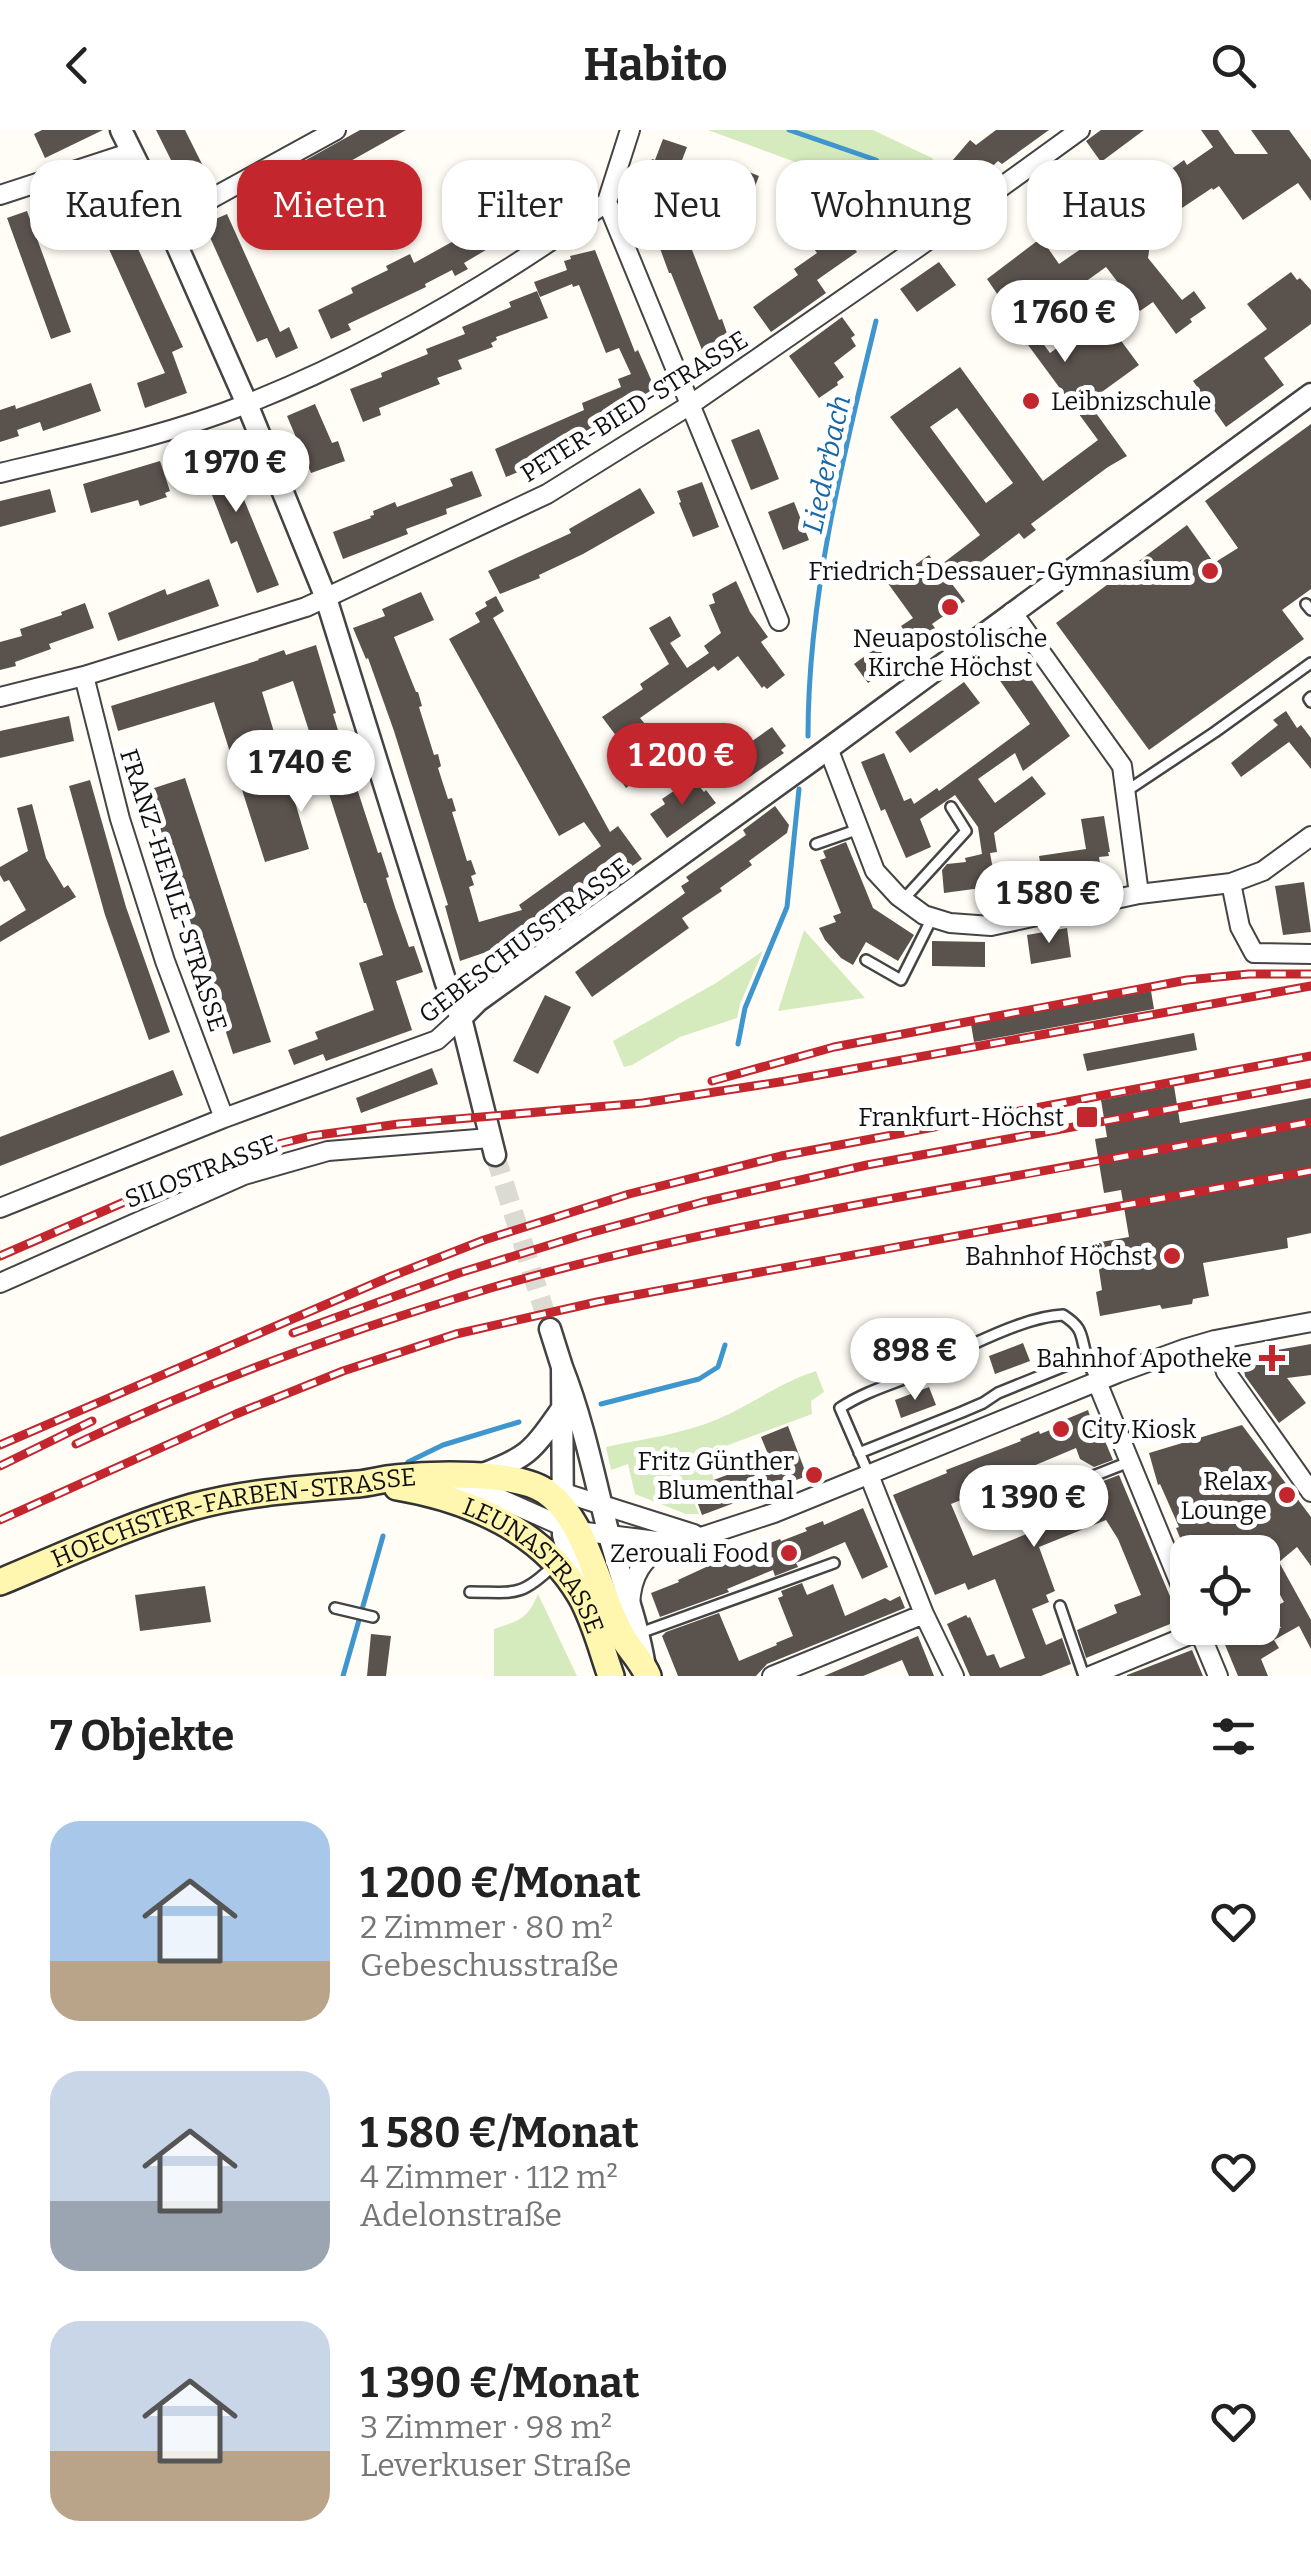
<!DOCTYPE html>
<html lang="de">
<meta charset="utf-8">
<style>
body{margin:0;font-family:Bitter,serif;background:#f6f6f6;color:#222;height:100vh;display:flex;flex-direction:column;font-size:38px;white-space:nowrap}
*{box-sizing:border-box;margin:0}
p{font-size:32px;color:#767676}
.icon{flex:none;width:55px;height:55px;fill:none;stroke:currentColor;stroke-width:2;stroke-linecap:round;stroke-linejoin:round}
.map{position:relative;height:1546px;overflow:hidden}
.side{display:flex;flex-direction:column;background:#fff;flex:1}
.side>*{flex:none}
.guide{position:absolute;left:30px;top:30px;width:1252px;height:90px;display:flex;gap:20px}
.tools{position:absolute;left:1170px;top:1405px;display:grid;gap:20px}
.tools a{display:grid;place-items:center;width:110px;height:110px;border-radius:20px;background:#fff;box-shadow:0 2px 8px #0004;font-size:50px}
.price{position:absolute;translate:-50% -85px;padding:0 22px;border-radius:35px;background:#fff;color:#222;font-size:32px;line-height:65px;filter:drop-shadow(0 2px 5px #0008)}
.price::after{content:'';position:absolute;left:50%;top:60px;width:30px;height:22px;margin-left:-15px;background:inherit;clip-path:polygon(0 0,100% 0,50% 100%)}
.price.active{background:#c4262e;color:#fff}
ul{padding:0;list-style:none}
li{display:flex;align-items:center;gap:30px;height:250px;padding:0 50px}
li span{display:grid;place-items:center;flex:none;width:280px;height:200px;border-radius:30px;color:#555}
li>.icon{margin-inline-start:auto}
span .icon{width:120px;height:120px;fill:#fffc;stroke-width:1}
li b{font-size:42px}
h2{display:flex;justify-content:space-between;align-items:center;height:120px;padding:0 50px;font-size:42px}
.pill{padding:0 35px;border-radius:30px;background:#fff;box-shadow:0 2px 8px #0004;font-size:35px;line-height:90px}
.pill.active{background:#c4262e;color:#fff}
header{display:flex;justify-content:space-between;align-items:center;height:130px;padding:0 50px;background:#fff;font-size:45px;font-weight:700}
.map>svg:first-child{display:block}
.green{fill:#d5ebbd}
.lines{fill:none;stroke-linecap:round;stroke-linejoin:round}
.stream{stroke:#3f96cf;stroke-width:5}
.building{fill:#5a524d;fill-rule:evenodd}
.tertiary-tunnel{stroke:#dbdad3;stroke-width:20;stroke-dasharray:20 10;stroke-linecap:butt}
.service-casing{stroke:#444;stroke-width:14}
.minor-casing{stroke:#444;stroke-width:22}
.tertiary-casing{stroke:#444;stroke-width:25}
.secondary-casing{stroke:#333;stroke-width:30}
.service{stroke:#fff;stroke-width:9}
.minor{stroke:#fff;stroke-width:18}
.tertiary{stroke:#fff;stroke-width:20}
.secondary{stroke:#fff6b0;stroke-width:25}
.rail-casing{stroke:#c4262e;stroke-width:9}
.rail{stroke:#fff;stroke-width:5;stroke-dasharray:15;stroke-linecap:butt}
.poi-dot{fill:#c4262e;stroke:#fff;stroke-width:4}
.labels{text-anchor:middle;stroke-width:10;stroke-linejoin:round;paint-order:stroke}
.poi-label{font-size:25px;fill:#111;stroke:#fff;text-anchor:end}
.street-label{font-size:25px;fill:#111;stroke:#fff}
.water-label{font-size:28px;font-style:italic;fill:#1768a6;stroke:#fff}
</style>
<header><svg class="icon" aria-label="back" viewBox="0 0 24 24"><path d="M15 5l-7 7 7 7"/></svg>Habito<svg class="icon" aria-label="search" viewBox="0 0 24 24"><circle cx="10" cy="10" r="6"/><path d="M15 15l6 6"/></svg></header>
<div class="map">
<svg width="1311" height="1546" viewBox="0 0 1311 1546">
<rect width="100%" height="100%" fill="#fffdf5"/>
<path class="green" d="M708 0H873L932 28 966 76 918 111 847 51Z
M804 800 865 868 778 881Z
M763 821 740 874 737 888 680 907 632 935 624 937 613 911 716 853Z
M816 1241 824 1262 811 1271 812 1284 707 1323 714 1351 690 1362 699 1384H686L635 1364 628 1334 611 1340 606 1317C643 1309 683 1304 718 1289 751 1275 781 1252 816 1241Z
M538 1464 577 1546H494V1499C520 1490 527 1490 538 1464Z"/>
<g class="lines">
<path class="stream" d="M789 0 876 30 895 51 898 74
M808 606C808 466 843 326 876 191
M738 914 745 878 787 777 799 659
M601 1274 699 1249 718 1237 725 1215
M408 1332 443 1315 519 1292
M343 1546 383 1406"/>
</g>
<path class="building" d="M42 0H103L45 28 34 4Z
M156 0H185L210 50 187 62Z
M360 0H406L272 75 261 55Z
M996 0H1049L1002 34 998 31 971 57 952 31 970 10 976 15Z
M1101 0H1144L1101 32 1086 11Z
M1201 0H1218L1235 24H1268L1251 0H1289L1311 30V71L1298 53 1243 90 1219 56 1213 60 1212 58 1143 104 1150 114 1148 128 1182 170 1194 161 1206 178 1190 189 1192 192 1176 204 1153 172 1140 181 1106 137 1028 193 1050 223 1102 185 1139 235 1088 272 1127 326 1108 337 1031 394 1036 400 1024 409 1019 403 952 454 965 471 932 494 938 502 917 518 901 496 913 488 879 441 889 434 898 447 929 425 938 437 980 405 890 287 960 237 1043 351 1098 310 1017 200 1012 204 995 181 1004 174 987 149 1041 108 1059 134 1091 112 1087 105 1132 72 1130 69 1184 30 1187 35 1213 17ZM957 278 1013 353 986 373 930 297Z
M663 9 687 17 673 54 647 45 652 29 655 30Z
M1068 34 1082 52 1050 75 1036 57Z
M739 38 759 46 748 75 728 68Z
M507 45 521 69 501 81 487 58Z
M108 53 183 217 172 222 187 263 145 278 137 253 165 243 84 64Z
M674 73 719 190 722 189 728 206 726 207 729 215 704 225 671 143H669L647 83Z
M27 81 71 202 51 209 7 88Z
M227 84 280 202 289 197 298 218 276 228 267 208 257 212 204 94Z
M488 89 501 111 464 133 468 139 455 146 452 140 425 154 426 157 348 194 351 200 331 209 318 180 353 163 351 158 388 140 386 136 410 124 414 133 468 103 467 101Z
M836 93 857 122 817 150 826 163 771 202 753 177 798 145 794 139 817 123 809 112Z
M595 120 635 222 638 220 656 261 613 278 618 289 574 307 576 313 541 328 529 334 530 337 506 347 495 319 584 280 582 273 621 257 618 249 631 244 619 218 606 223 579 155 573 157 572 154 540 167 534 152 567 140 564 131 571 129 570 126Z
M939 132 956 155 917 182 900 159Z
M1291 142 1297 150 1300 148 1311 160V194L1264 228 1284 255 1226 297 1193 251 1267 199 1247 174Z
M537 161 548 188 496 207 497 210 491 213 493 217 458 230 462 239 437 248 440 254 379 278 381 285 363 292 350 259 382 247 381 243 428 224 426 219 465 204 462 197 511 177 509 172Z
M842 187 855 205 851 208 856 216 834 233 844 247 837 252 838 255 819 268 789 226Z
M91 253 101 281 43 301 40 292 17 300 19 306 0 312V280L15 275 16 279Z
M315 274 332 313 338 311 345 331 311 343 287 286Z
M1311 294V459L1282 480 1304 509 1149 620 1056 493 1187 395 1214 433 1238 418 1205 371Z
M759 299 779 349 751 360 731 310Z
M220 311 279 455 257 463 237 411 231 414 195 321Z
M160 331 170 361 165 363 167 367 140 376 138 370 91 383 83 354Z
M472 341 482 366 446 379 447 384 406 399 408 404 343 429 333 402 371 388 370 386 374 385 373 381 395 372 397 377 453 356 450 349Z
M702 352 719 397 693 407 679 373 681 372 677 361Z
M640 358 655 383 583 424 539 445 540 448 500 464 488 441 571 403 569 399Z
M50 359 56 382 0 397V371Z
M794 372 809 410 783 420 768 382Z
M209 449 219 476 118 511 108 483 165 459 167 465Z
M736 451 750 482 768 507 761 512 785 545 767 559 764 556 762 558 738 526 718 541 714 536 640 588 645 594 620 611 602 587 643 559 640 554 669 534 649 498 670 486 681 506 670 513 687 538 709 523 704 516 721 503 709 475 715 473 712 464Z
M421 462 434 490 394 507 416 562H418L422 576 419 577 434 625 438 624 441 636 438 638 448 669 452 668 456 681 452 682 467 731 471 730 476 744 471 746 474 755 469 757 479 792 522 780 519 775 601 716 584 692 559 706 449 509 480 492 475 483 487 476 485 472 496 466 504 481 493 488 610 702 618 696 642 729 613 750 610 746 536 799 539 803 507 827 500 825 495 819 460 831 445 776 448 775 394 601 368 528 366 529 353 498 385 486 382 479Z
M85 473 94 498 49 514 51 519 15 532 16 536 0 540V512L22 506 20 499 62 485 61 482Z
M877 500 885 512 878 517 891 536 868 553 854 534 872 521 864 509Z
M316 515 336 583 333 584 341 610 345 609 354 636 350 637 378 723 381 722 389 747 386 748 395 777 409 817 414 816 423 842 396 851 412 900 326 931 323 924 294 935 288 920 318 909 315 902 374 880 359 833 383 825 366 773H364L293 551 262 562 309 719 265 732 214 572 118 601 111 576 259 530 258 529 284 520 286 525Z
M1016 527 1070 606 1023 641 1015 623 978 649 995 673 1032 646 1046 664 994 703 997 722 990 723 996 756 944 763 942 740 947 734 966 732 965 728 982 724 978 697 955 665 920 689 931 717 906 728 885 679 881 681 861 632 884 623 904 671 911 668 914 674 937 658 939 661 1030 594 994 542Z
M964 552 980 573 910 623 895 602Z
M1286 581 1297 598 1301 595 1311 608V639L1289 612 1241 647 1231 633 1278 595 1273 590Z
M69 586 74 611 0 628V601Z
M772 597 786 616 781 620 784 623 744 651 728 628Z
M632 618 649 641 626 658 609 634Z
M185 648 271 912 233 924 148 660Z
M90 650 126 777 170 902 149 910 105 785 69 656Z
M696 652 704 662 706 660 716 673 667 708 650 684 665 674 662 669 681 656 685 660Z
M32 674 46 728 64 758 68 755 76 767 0 812V796L26 780 9 750 4 752 0 745V737L28 721 17 678Z
M775 676 789 695 787 703 749 731 752 735 720 758 722 761 682 788 689 798 592 867 575 842 685 763 681 756 689 751 686 747 746 705 743 700Z
M1104 686 1110 722H1108L1109 726 1099 727 1102 747 1044 755 1039 726 1086 719 1081 689Z
M846 712 873 778 914 805 898 831 866 812 853 835 841 828 825 810 819 798 836 792 833 786 841 783 820 730 826 728 823 721Z
M1304 752 1311 802 1283 805 1275 756Z
M1067 798 1071 827 1031 834 1027 805Z
M932 811 985 812V837L932 836Z
M1151 861 1154 879 974 912 971 894Z
M545 865 571 877 538 944 513 931Z
M1194 903 1197 920 1087 941 1083 924Z
M432 938 438 954 361 983 356 968Z
M173 940 183 965 0 1036V1007Z
M1174 956 1180 993 1311 968V1103L1287 1108 1288 1118 1203 1133 1209 1166 1193 1169 1192 1174 1162 1179 1160 1175 1100 1186 1096 1162 1102 1160 1095 1113 1129 1107 1121 1060 1104 1063 1095 1009 1107 1007 1101 970Z
M1023 1213 1030 1231 995 1244 989 1226Z
M1311 1214V1245L1287 1248 1306 1273 1279 1293 1245 1246 1242 1226Z
M929 1257 936 1275 901 1288 895 1270Z
M1088 1280 1091 1289 1097 1286 1104 1303 1102 1304 1113 1330 1094 1337 1080 1329 1076 1318 1014 1344 1015 1346 960 1366 961 1370 951 1374 973 1426 1046 1396 1038 1376 1119 1345 1180 1490 1086 1528 1077 1500 1117 1483 1114 1475 1141 1465 1118 1409 1106 1390 1039 1417 1055 1461 1046 1465 1049 1472 1032 1479 1046 1515 1062 1508 1071 1534 1041 1546H970L947 1494 966 1485 968 1488 970 1487 987 1526 994 1524 1000 1538 1025 1528 995 1449 968 1460 965 1453 935 1465 893 1365 947 1343 946 1340 1021 1311 1020 1309 1039 1301 1040 1304 1065 1294 1064 1290Z
M1242 1295 1311 1387V1436L1297 1417 1279 1432 1311 1490V1519L1299 1496 1274 1510 1279 1518 1261 1529 1268 1546H1238L1218 1498H1281L1270 1479 1284 1472 1268 1443 1262 1445V1422H1186L1176 1398 1179 1397 1160 1354 1158 1355 1149 1323Z
M788 1296 807 1346 702 1385 692 1358 770 1329 761 1307Z
M863 1378 888 1437 862 1449 845 1412 796 1433 798 1437 775 1446 773 1440 727 1459 729 1462 660 1487 651 1463 679 1452 678 1450 730 1426 729 1424 748 1417 750 1421 780 1409 781 1411 807 1401 805 1398 823 1391 824 1395Z
M802 1453 807 1465 833 1454 845 1486 885 1468 890 1471 900 1466 905 1478 767 1534 756 1546H678L662 1506 666 1502 719 1483 739 1531 777 1515 776 1513 793 1506 778 1468 783 1466 781 1461Z
M205 1456 211 1492 140 1501 135 1465Z
M371 1504 391 1506 386 1546H367Z
M918 1506 934 1546H909L902 1530 863 1546H824Z
M1192 1520 1203 1546H1127V1545Z"/>
<g class="lines">
<path class="tertiary-tunnel" d="M495 1025 550 1199"/>
<g class="service-casing">
<path id="service" d="M1306 474 1311 480
M1311 567 1309 569 1311 572
M1128 660 1215 602 1311 533
M816 714 859 699
M903 770 966 701 951 677
M866 830 901 850 932 788
M859 1323 962 1282 983 1273 998 1263 1087 1227
M869 1345 840 1278C867 1260 897 1253 926 1240 937 1234 948 1225 960 1220 988 1207 1032 1186 1063 1185 1085 1199 1080 1206 1087 1228 1089 1236 1094 1244 1097 1252
M1012 1378 1129 1332
M470 1462C514 1462 520 1468 553 1436
M1060 1476 1084 1546
M335 1478 373 1487
M640 1503 834 1433"/>
</g>
<g class="minor-casing">
<path id="minor" d="M630 0 607 72 779 491
M0 65 132 22
M167 93 336 0
M0 343C84 323 169 305 249 273 377 222 495 152 607 72
M1012 482 1122 636 1139 764
M84 546 120 689 165 831 224 988
M0 567 84 546 306 477 547 364 690 275 917 118 1080 0
M828 618 875 741 898 766 924 785 950 793 991 796 1139 764 1231 753 1263 741 1311 706
M1231 753 1240 797 1254 823 1311 824
M0 1078 224 988 437 910 461 888
M0 1153 244 1045 328 1021 490 1008
M1215 1210 1226 1242 1311 1362
M1097 1252 1188 1473
M869 1345 924 1484 954 1546
M552 1359 694 1404
M442 1360 501 1369 562 1396 578 1401 665 1412 701 1407 774 1383 1118 1243 1184 1219 1215 1210 1311 1192
M630 1474C632 1443 642 1432 665 1412
M1198 1498 1218 1546
M772 1546 924 1484
M1090 1546 1199 1501"/>
</g>
<g class="tertiary-casing">
<path id="tertiary" d="M121 0 167 93 247 274 326 468 446 853 461 888 495 1025
M461 888 478 871 817 627 1311 264
M550 1199 562 1237 563 1405 576 1453
M562 1237C584 1293 595 1351 610 1409 622 1452 638 1493 645 1537
M480 1345C529 1327 532 1321 561 1280"/>
</g>
<g class="secondary-casing">
<g id="secondary">
<path id="s1" d="M397 1357C468 1369 542 1400 580 1465 594 1488 602 1521 611 1546"/>
<path id="s2" d="M0 1452C63 1426 126 1396 192 1377 247 1362 301 1359 358 1354 370 1353 383 1349 395 1348 431 1344 516 1341 545 1361 588 1390 598 1465 623 1508 631 1521 642 1531 648 1546"/>
</g>
</g>
<use href="#service" class="service"/>
<use href="#minor" class="minor"/>
<use href="#tertiary" class="tertiary"/>
<use href="#secondary" class="secondary"/>
<g class="rail-casing">
<path id="rail" d="M712 951 834 917 1187 850 1249 844H1311
M0 1126 198 1040 262 1018 311 1006 399 994 643 973 786 951 1311 856
M293 1203 459 1143 582 1105 703 1072 867 1035 1311 953
M76 1314C210 1250 352 1199 494 1157 640 1115 789 1087 938 1060 1063 1038 1187 1015 1311 992
M0 1315 392 1146 484 1110 629 1064 781 1026 1311 926
M0 1336 92 1291
M0 1390 236 1284 343 1241 456 1204 597 1172 1311 1041"/>
</g>
<use href="#rail" class="rail"/>
</g>
<g class="poi-dot">
<circle cx="1031" cy="271" r="10"/>
<circle cx="1210" cy="441" r="10"/>
<circle cx="950" cy="477" r="10"/>
<rect x="1075" y="975" width="24" height="24" rx="5"/>
<circle cx="1172" cy="1126" r="10"/>
<path d="M1267 1213h10v10h10v10h-10v10h-10v-10h-10v-10h10z"/>
<circle cx="1061" cy="1299" r="10"/>
<circle cx="814" cy="1345" r="10"/>
<circle cx="1287" cy="1365" r="10"/>
<circle cx="789" cy="1423" r="10"/>
</g>
<g class="labels">
<g class="poi-label">
<text x="1051" y="280" text-anchor="start">Leibnizschule</text>
<text x="1190" y="450">Friedrich-Dessauer-Gymnasium</text>
<text x="950" y="517" text-anchor="middle">Neuapostolische<tspan x="950" dy="29">Kirche Höchst</tspan></text>
<text x="1064" y="996">Frankfurt-Höchst</text>
<text x="1152" y="1135">Bahnhof Höchst</text>
<text x="1252" y="1237">Bahnhof Apotheke</text>
<text x="1081" y="1308" text-anchor="start">City Kiosk</text>
<text x="794" y="1340">Fritz Günther<tspan x="794" dy="29">Blumenthal</tspan></text>
<text x="1267" y="1360">Relax<tspan x="1267" dy="29">Lounge</tspan></text>
<text x="769" y="1432">Zerouali Food</text>
</g>
<g class="street-label">
<text transform="translate(634 276) rotate(-32)" y="9">PETER-BIED-STRASSE</text>
<text transform="translate(174 760) rotate(72)" y="9">FRANZ-HENLE-STRASSE</text>
<text transform="translate(524 810) rotate(-37)" y="9">GEBESCHUSSTRASSE</text>
<text transform="translate(201 1041) rotate(-21)" y="9">SILOSTRASSE</text>
<text dy="9" stroke="none"><textPath href="#s2" startOffset="245">HOECHSTER-FARBEN-STRASSE</textPath></text>
<text dy="9" stroke="none"><textPath href="#s1" startOffset="165">LEUNASTRASSE</textPath></text>
</g>
<g class="water-label">
<text transform="translate(826 334) rotate(-78)" y="10">Liederbach</text>
</g>
</g>
</svg>
<div class="tools">
<a><svg class="icon" aria-label="locate" viewBox="0 0 24 24"><circle cx="12" cy="12" r="6"/><path d="M12 2v4M12 18v4M2 12h4M18 12h4"/></svg></a>
</div>
<b class="price" style="left:1065px;top:235px">1 760 €</b>
<b class="price" style="left:236px;top:385px">1 970 €</b>
<b class="price active" style="left:682px;top:678px">1 200 €</b>
<b class="price" style="left:301px;top:685px">1 740 €</b>
<b class="price" style="left:1049px;top:816px">1 580 €</b>
<b class="price" style="left:915px;top:1273px">898 €</b>
<b class="price" style="left:1034px;top:1420px">1 390 €</b>
<div class="guide">
<a class="pill">Kaufen</a>
<a class="pill active">Mieten</a>
<a class="pill">Filter</a>
<a class="pill">Neu</a>
<a class="pill">Wohnung</a>
<a class="pill">Haus</a>
</div>
</div>
<section class="side">
<h2>7 Objekte<svg class="icon" aria-label="filters" viewBox="0 0 24 24"><path d="M4 7h16M4 17h16"/><circle cx="9" cy="7" r="2"/><circle cx="15" cy="17" r="2"/></svg></h2>
<ul>
<li><span style="background:linear-gradient(#a9c7e8 70%,#b9a48a 0)"><svg class="icon" aria-label="home" viewBox="0 0 24 24"><path d="M3 11l9-7 9 7M6 9v11h12V9"/></svg></span><div><b>1 200 €/Monat</b><p>2 Zimmer · 80 m²</p><p>Gebeschusstraße</p></div><svg class="icon" aria-label="heart" viewBox="0 0 24 24"><path d="M12 20l-8-8c-3-5 5-10 8-4 3-6 11-1 8 4z"/></svg></li>
<li><span style="background:linear-gradient(#c9d6e8 65%,#9aa5b1 0)"><svg class="icon" aria-label="home" viewBox="0 0 24 24"><path d="M3 11l9-7 9 7M6 9v11h12V9"/></svg></span><div><b>1 580 €/Monat</b><p>4 Zimmer · 112 m²</p><p>Adelonstraße</p></div><svg class="icon" aria-label="heart" viewBox="0 0 24 24"><path d="M12 20l-8-8c-3-5 5-10 8-4 3-6 11-1 8 4z"/></svg></li>
<li><span style="background:linear-gradient(#c9d6e8 65%,#b9a48a 0)"><svg class="icon" aria-label="home" viewBox="0 0 24 24"><path d="M3 11l9-7 9 7M6 9v11h12V9"/></svg></span><div><b>1 390 €/Monat</b><p>3 Zimmer · 98 m²</p><p>Leverkuser Straße</p></div><svg class="icon" aria-label="heart" viewBox="0 0 24 24"><path d="M12 20l-8-8c-3-5 5-10 8-4 3-6 11-1 8 4z"/></svg></li>
</ul>
</section>
